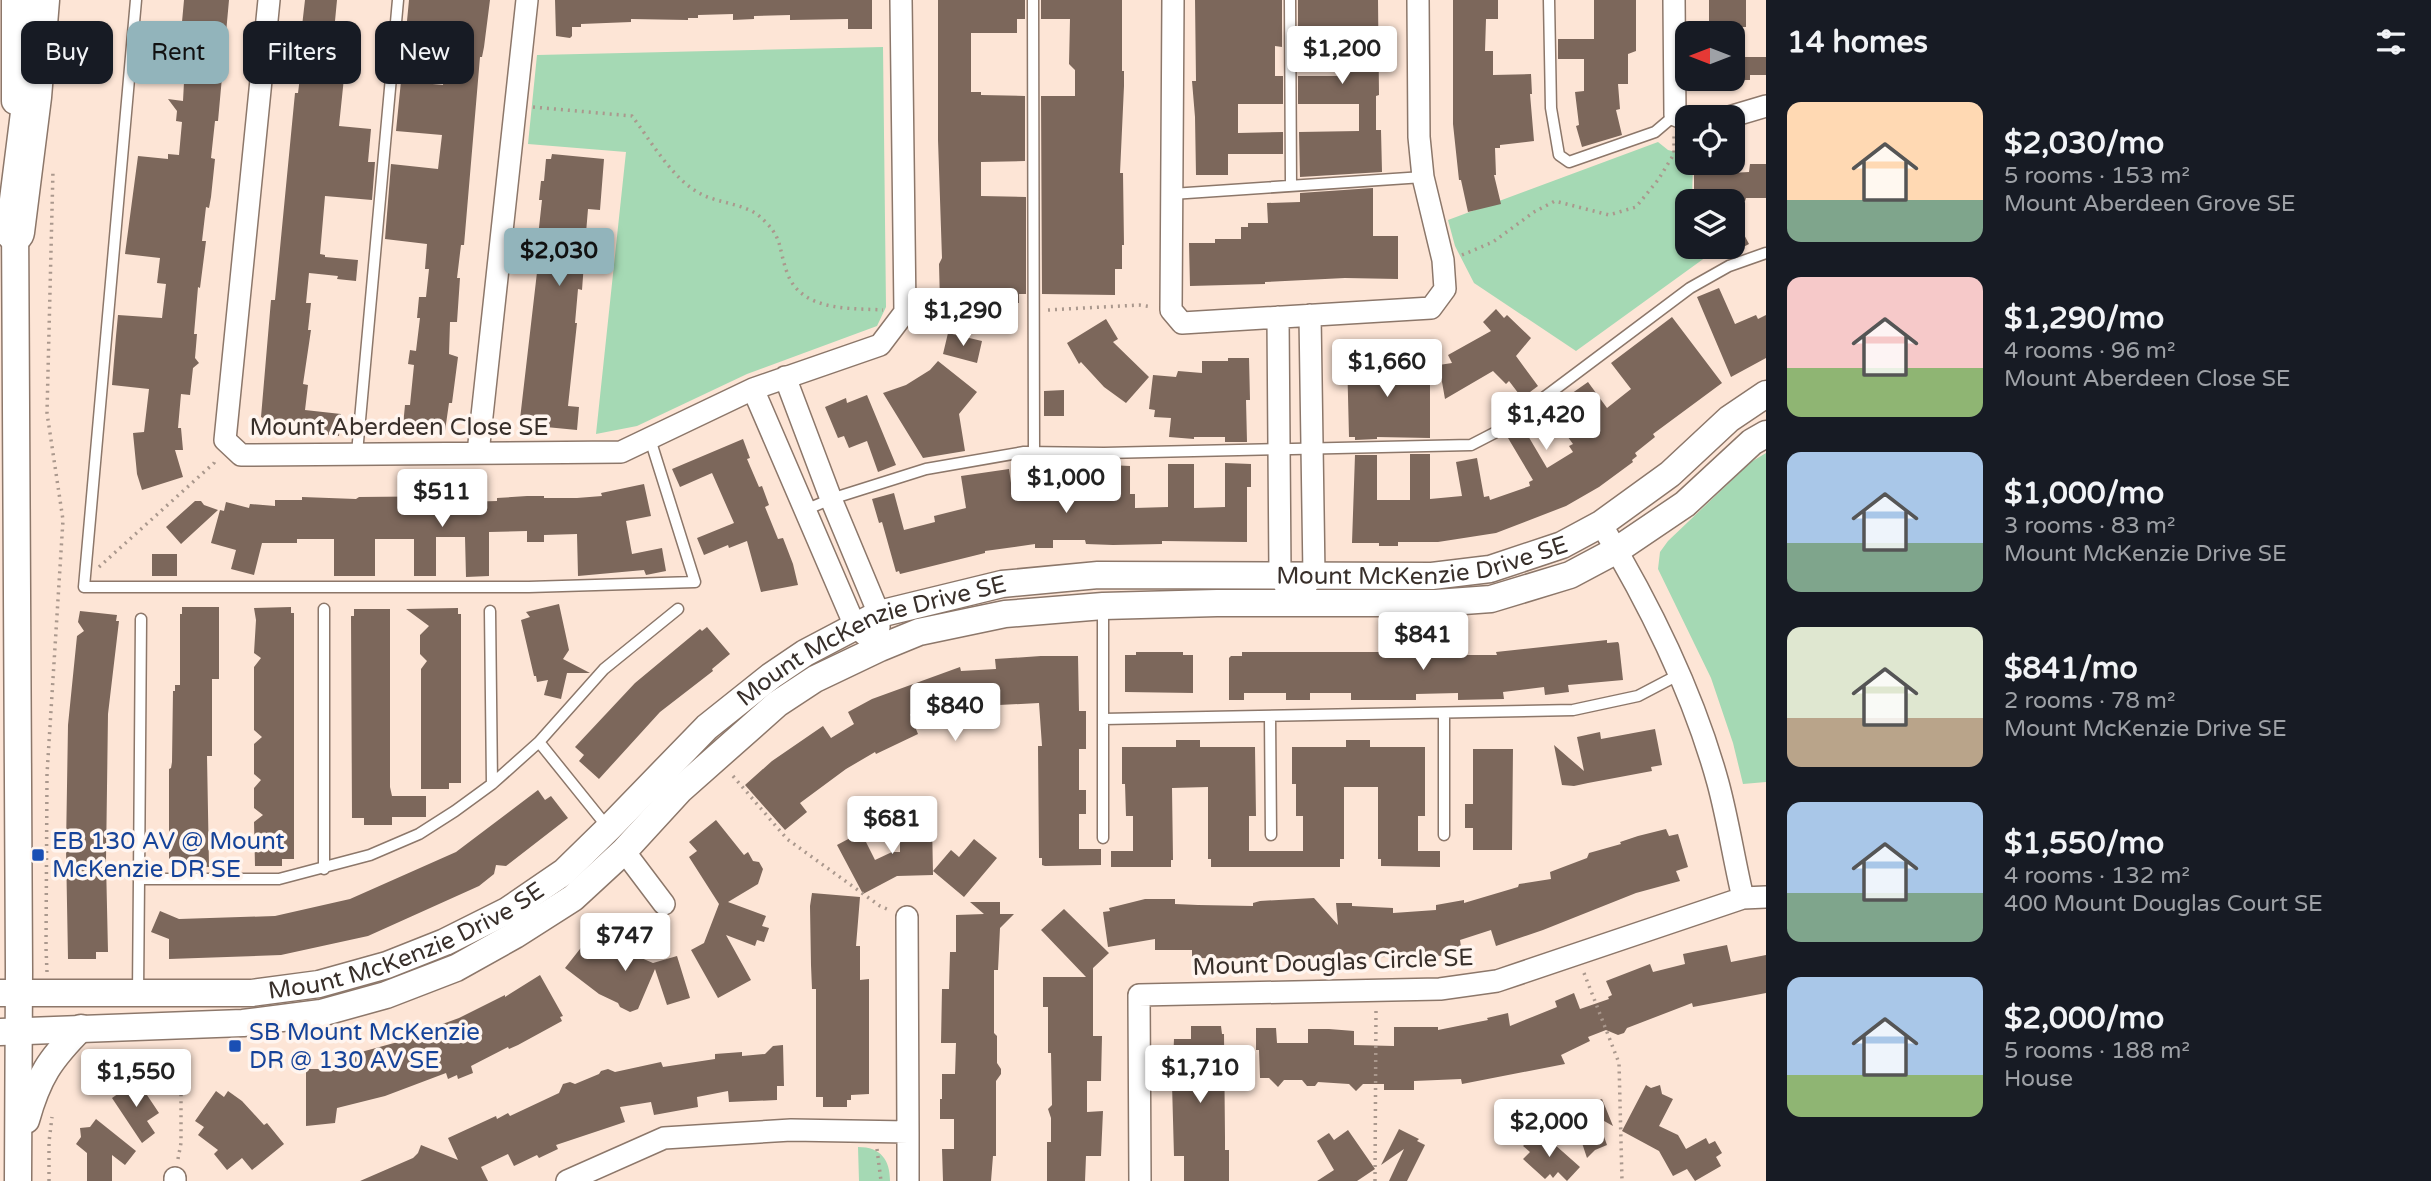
<!DOCTYPE html>
<meta charset="utf-8">
<style>
body{margin:0;font-family:"Varela Round",sans-serif;background:#242831;color:#f1f3f6;height:100vh;display:flex;flex-direction:column;font-size:26px;white-space:nowrap}
*{box-sizing:border-box;margin:0}
p{font-size:23px;color:#9ea1a6}
.icon{flex:none;width:38px;height:38px;fill:none;stroke:currentColor;stroke-width:2;stroke-linecap:round;stroke-linejoin:round}
.map{position:relative;flex:1;overflow:hidden}
.side{display:flex;flex-direction:column;background:#171b24;width:665px}
.side>*{flex:none}
.hud{position:absolute;left:21px;top:21px;width:665px;height:63px;display:flex;gap:14px}
.needle{width:46px;rotate:270deg}
.buttons{position:absolute;left:1675px;top:21px;display:grid;gap:14px}
.buttons a{display:grid;place-items:center;width:70px;height:70px;border-radius:14px;background:#171b24;box-shadow:0 2px 5px #0004;font-size:35px}
.price{position:absolute;translate:-50% -60px;padding:0 16px;border-radius:7px;background:#fff;color:#222;font-size:23px;line-height:46px;filter:drop-shadow(0 2px 4px #0008)}
.price::after{content:'';position:absolute;left:50%;top:42px;width:21px;height:16px;margin-left:-10px;background:inherit;clip-path:polygon(0 0,100% 0,50% 100%)}
.price.on{background:#92b4bb;color:#111}
ul{padding:0;list-style:none}
li{display:flex;align-items:center;gap:21px;height:175px;padding:0 21px}
li span{display:grid;place-items:center;flex:none;width:196px;height:140px;border-radius:14px;color:#555}
li>.icon{margin-inline-start:auto}
span .icon{width:84px;height:84px;fill:#fffc;stroke-width:1}
li b{font-size:30px}
h2{display:flex;justify-content:space-between;align-items:center;height:84px;padding:0 21px;font-size:30px}
.chip{padding:0 24px;border-radius:14px;background:#171b24;box-shadow:0 2px 5px #0004;font-size:24px;line-height:63px}
.chip.on{background:#92b4bb;color:#111}
main{display:flex;flex:1;min-height:0}
.map>svg:first-child{display:block}
.green{fill:#a5d9b4}
.building{fill:#7c675b}
.lines{fill:none;stroke-linecap:round;stroke-linejoin:round}
.service-casing{stroke:#8c776a;stroke-width:13}
.minor-casing{stroke:#8c776a;stroke-width:24}
.tertiary-casing{stroke:#8c776a;stroke-width:29}
.motorway-casing{stroke:#8c776a;stroke-width:41}
.path{stroke:#aa988d;stroke-width:3.5;stroke-dasharray:2 5;stroke-linecap:butt}
.service{stroke:#fff;stroke-width:10}
.minor{stroke:#fff;stroke-width:21}
.tertiary{stroke:#fff;stroke-width:26}
.motorway{stroke:#fff;stroke-width:38}
.transit-dot{fill:#1a4fb4;stroke:#fff5ef;stroke-width:2.5}
.labels{text-anchor:middle;stroke-width:7;stroke-linejoin:round;paint-order:stroke}
.street-label{font-size:24px;fill:#382f2a;stroke:#fff5ef}
.transit-label{font-size:24px;fill:#164399;stroke:#fff5ef;text-anchor:start}
</style>
<main>
<div class="map">
<svg width="1766" height="1181" viewBox="0 0 1766 1181">
<rect width="100%" height="100%" fill="#fde5d6"/>
<path class="green" d="M883 47 886 307 877 326 747 374 637 426 596 434 626 152 528 144 537 55Z
M1658 142 1668 150 1687 155V163H1693L1692 201H1687V247H1700L1706 257 1576 351 1474 283 1455 246 1448 220Z
M1766 453V782L1743 784 1733 743 1711 678 1658 569 1660 552 1668 541 1751 462Z
M858 1147C881 1147 890 1160 890 1181H859Z"/>
<path class="building" d="M184 0H229L218 121H215L211 158 215 159 211 197 209 208 206 207 202 241H206L200 288 198 287 194 334H197L195 358 199 363 193 368 190 395 181 394 178 428H181L183 450H175L183 477 142 490 137 474 133 433 144 432 149 389 112 385 116 336 118 315 162 318 166 284 157 283 160 258 125 254 138 156 168 159V154L179 155 182 122 176 121 177 111 168 99 183 101 186 44 181 43V33Z
M305 0H337L333 42 342 43 340 67 345 68 339 126 371 129 368 162H375L372 200 325 196 320 254 325 255V257L358 260 356 281 337 279 338 276 309 273 306 303H311L308 330H311L303 384 308 385 305 410 341 414 339 436 262 426 263 418 261 417 271 300H275L295 93H298L302 61H298Z
M409 0H490L484 47 482 57H480L464 245H461L457 278H460L457 322H450L449 354 458 357 452 403H449L445 431 403 426 405 405H410L414 365 408 364 410 350 416 351 420 318H417L419 297H426L429 269H425L427 244 385 239 391 164 438 169 442 135 396 131 401 81 443 85 445 59 450 60 454 25 407 21Z
M555 0H872V29H848V19L790 20V15L754 16V19L733 20V14L698 15V18H688V20L631 19V22L581 24V27H572V36L570 38 556 36Z
M938 0H1025V19H1017V33H971V92H981V95L1025 96V161L981 162V196L1026 197V294H1019V303H940L939 264 942 258 938 140Z
M1041 0H1122V71H1124V86L1120 173H1123L1124 245H1122V269H1115V295L1042 294 1041 96H1075V70L1069 64 1070 19H1041Z
M1195 0H1282V47L1275 46V76H1283V104H1238V133L1283 132V154H1228V175H1196L1195 117 1192 81H1196Z
M1298 0H1378L1379 95 1376 96V130H1381L1382 172 1300 177 1299 132 1359 131V104H1298V76H1346V47H1298Z
M1453 0H1498V19H1486L1485 51H1493V75L1531 74 1532 94H1530L1534 141 1500 145V148H1495L1496 175H1494L1501 204 1468 212 1461 180H1459L1453 124Z
M1594 0H1636V51L1628 54V84H1618L1620 109 1616 110 1622 135 1582 147 1576 126 1579 125 1575 92 1584 91V59H1558V39H1594Z
M1709 0H1746V27L1709 28Z
M1732 57H1766V75H1750V80H1732Z
M552 154 604 159 600 210 588 209 585 245H589L587 264 584 263 582 290 578 289 575 323H577L568 406 579 407 577 430 525 425V420L520 419 539 255H536L542 200H539L541 181H544L546 159H551Z
M1750 164H1766V198H1746L1745 201H1694V175L1749 172Z
M1373 188V236H1398V279L1345 278 1265 282V284L1190 286 1189 243H1215V239H1241V227H1248V223H1268L1267 203 1300 202V193Z
M1732 212 1749 244 1732 253Z
M1719 288 1735 324 1756 315 1758 319 1766 315V358L1731 377 1697 297Z
M1496 309 1504 318 1507 315 1531 338 1516 356 1538 386 1522 398 1509 381 1506 384 1493 371 1445 399 1439 365 1452 363 1448 355 1491 331 1483 322Z
M1672 317 1722 383 1653 434 1655 437 1635 453 1637 456 1632 460 1633 462 1599 487 1566 506 1496 533 1438 542H1398V546H1379V543H1352L1355 455H1377V500H1410V454H1430V499L1462 496 1456 462 1477 458 1484 497 1489 496 1490 500 1530 486 1529 482 1533 480 1508 438 1524 429 1547 468 1573 452 1569 446 1573 444 1548 410 1588 382 1607 408 1631 389 1611 363Z
M1106 319 1118 339 1113 342 1149 377 1126 403 1104 387 1081 362 1079 364 1067 343Z
M948 333 982 341 977 363 943 354Z
M1373 353H1394L1395 370 1430 367V438L1377 437V439L1355 440V437H1349L1347 356H1373Z
M1228 358H1249L1250 400H1246L1247 442H1225V437H1194V439L1169 437 1171 418 1154 417 1155 410 1149 409 1153 375 1176 377 1178 371 1202 373V361H1228Z
M938 361 977 392 959 414 965 451 923 458 883 393 906 385 930 370Z
M1064 390V416H1044V391Z
M867 395 896 465 878 472 867 441 849 448 844 436 838 438 825 407 846 398 847 403Z
M743 439 750 458 747 459 759 487 762 486 769 505 765 507 778 539 783 538 793 564 798 585 761 592 747 541 729 548 728 545 704 555 697 538 734 523 712 473 680 487 672 469Z
M1225 463 1251 464V487H1247V542L1162 541V544L1113 545 1086 544 1085 540H1053V548H1035V544L985 551V553L900 574 899 571 896 572 882 522 879 523 872 499 894 493 904 530 935 522 934 516 966 508 961 476 1009 469 1012 490H1055V466L1109 465 1130 466V494H1135V508L1168 507V464H1194V508L1225 507Z
M644 484 651 516 626 521 632 554 662 548 666 571 646 575 644 570 578 576 577 534 544 535V542H527V531L489 532V576L466 577 465 537H436V576H414V539H375V576H334V539H297V543H262L254 575 231 569 236 550 211 543 220 510 224 511 226 502 249 508 250 504 275 506V500H302V497L356 499 359 497 462 496V502L497 501V498L527 496H544V498H577L602 496 601 493Z
M195 501H201L204 505 218 510 181 544 166 527Z
M152 554H177V576H152Z
M559 604 569 650 563 659 590 673H567L561 699 544 695 548 680 537 682 536 676H534L521 620 530 617 526 612Z
M182 607H219V679H212V756H207L209 867 181 866V859H169V769L171 768 172 762 173 691H175V685H180V614H182Z
M291 607V613H294V859H282V866H255L254 822 263 815 254 808V788L261 780 254 774V744L262 737 254 730V667L261 658 254 653 256 620 254 608Z
M458 608V614H461V783H449V789H421V669L427 661 420 654V635L429 626 406 609Z
M354 609H390V787L392 796H426V817H392V825H364V818H352L351 616H354Z
M80 611 117 615 116 621H119L108 714 106 862 108 952H96V959H68L66 848 68 725 77 636 84 631 78 622Z
M707 627 730 654 712 669 713 671 660 712 599 779 579 761 584 755 575 747 635 683 700 629 702 631Z
M1607 640V643L1618 642 1619 644 1623 680 1568 685 1569 692 1545 695 1544 687 1503 692 1504 699 1458 700V693L1416 694V700H1351V693H1310V700H1286V693H1244V700H1229V658L1231 656H1242V652H1460V655H1497L1496 652Z
M1136 652H1183V655H1193V693L1125 692V655H1136Z
M1041 656H1078L1079 711H1086V749H1079V790H1086V814H1079V849H1101V865L1045 866 1042 865V858H1039L1038 746H1042L1039 703 980 706 983 714 945 726 943 729 910 714 918 734 876 754 875 752 846 769 800 803 807 812 785 830 745 785 772 761 823 726 831 738 854 724 848 712 872 699 960 667 961 671 996 669 995 659Z
M1655 729 1662 765 1651 767 1652 771 1588 783 1574 786 1562 785 1554 745 1584 771 1577 737 1600 732 1601 739Z
M1176 740H1200V747H1255L1256 816H1249V851H1303V816H1296V784H1292V747H1346V740H1370V747H1425V816H1418V851H1440V867L1381 866V859H1378V787H1344V859H1340V867H1211V859H1208V787L1172 788 1173 860H1171V867H1111V851H1133V816H1126L1125 784H1122V747H1176Z
M1473 749H1513L1512 850H1473V828H1465V804H1473Z
M538 790 545 800 551 796 568 818 506 866 496 865 494 874 479 886 368 936 281 955 169 959V939L151 932 160 911 179 919 275 916 350 899 456 852Z
M915 817H922L927 822H932L933 875 897 876 863 894 837 845 852 837 853 841 863 836 875 860 892 852H900V821H911Z
M716 820 744 855 748 852 753 861 759 862 763 869 758 884 728 902 766 916 762 926 769 928 764 942 757 940 755 946 726 935 751 980 718 998 691 950 704 943 719 904 689 857 697 851 689 842Z
M1666 829 1669 836 1678 834 1688 867 1676 871 1680 881 1636 893 1543 930 1496 946 1491 930 1460 940 1462 953 1439 956 1285 959 1192 958V950H1155V939L1108 947 1103 912 1110 911 1109 908 1145 899H1175V904L1198 905 1253 906V903L1260 901 1314 898 1338 925 1336 903H1352V906L1393 908V913L1436 910V905L1464 900V903L1518 887 1519 884 1551 879 1550 872 1587 858 1589 853 1621 844 1620 842 1638 836Z
M974 839 997 858 964 897 933 871 951 850 959 857Z
M812 893 860 897 856 946H860V980L869 979V1094L851 1095V1100H847V1107H823V1097H816V989H812L811 965 810 906Z
M970 902H1000V914H1014L1000 928 998 970H994V1033L997 1036V1063L1001 1069V1074L996 1081V1156H993L991 1181H943L942 1149H954V1119H940V1099H942V1074H955L956 1043H941L942 989H949L950 952H956V915L984 914Z
M1064 909 1109 953 1093 968V1036H1102L1101 1081H1087V1112L1103 1111 1101 1156H1086L1085 1181H1047V1142H1051V1118L1048 1109 1052 1105 1051 1053H1048V1007H1043V977H1086L1041 930Z
M610 931 639 957 653 963 677 956 690 998 667 1005 655 969 638 1009 630 1012 620 1007 618 1003 599 994 565 968 591 935 600 943Z
M1727 945 1731 962 1766 955V993L1693 1007 1692 1003 1627 1028 1624 1033 1618 1035 1606 1030 1588 1037 1590 1041 1561 1055 1565 1064 1462 1084 1461 1079 1414 1081V1090H1384V1084H1363L1356 1091 1349 1084 1318 1082 1315 1086H1307L1302 1080H1284L1278 1087 1269 1078H1260L1259 1050H1256V1028H1276L1277 1043H1308V1029H1329L1354 1031V1045L1394 1046V1027H1438V1030L1488 1020 1487 1018 1508 1013 1510 1026 1557 1007 1555 1001 1574 993 1580 1009 1609 999 1608 997 1612 995 1606 981 1650 964 1653 972 1685 964 1683 954Z
M540 975 563 1016 560 1017 562 1021 518 1045 509 1049 508 1047 471 1066 473 1073 458 1079 457 1075 448 1079 446 1073 385 1096 337 1108 335 1123 306 1126V1069H346L343 1057 405 1040 404 1038 459 1018 505 995V997Z
M1191 1026H1221L1222 1034H1224L1225 1138V1150H1229V1181H1184V1156H1174L1172 1084 1174 1039H1191Z
M783 1045 784 1086H777V1100L729 1102 728 1091 697 1097 698 1107 654 1115 651 1102 620 1107 625 1122 556 1145 558 1149 539 1158 537 1155 514 1166 508 1154 481 1167 488 1181H360L413 1158 418 1153 421 1145 458 1160 448 1138 496 1116 497 1119 508 1113 510 1116 559 1093 563 1084 570 1082 575 1084 599 1074 601 1071 608 1069 615 1072 661 1062 663 1067 715 1059V1054L742 1052V1056L765 1054 773 1046Z
M137 1080 159 1113 147 1121 155 1133 142 1143 112 1098 122 1091 117 1081 133 1084Z
M1646 1085 1651 1088 1660 1085 1662 1094 1673 1099 1659 1126 1678 1135 1686 1149 1706 1138 1709 1144 1715 1141 1722 1153 1716 1157 1721 1166 1695 1181 1687 1169 1673 1176 1659 1151 1622 1131Z
M216 1091 224 1097 228 1091 242 1101 264 1125 267 1123 284 1144 252 1170 242 1158 227 1170 214 1154 218 1150 198 1135 204 1127 195 1121Z
M1602 1099 1613 1126 1597 1117 1607 1145 1595 1150 1587 1158 1570 1107 1589 1100 1591 1103Z
M96 1119 136 1151 125 1165 112 1155V1181H87V1153L76 1144 81 1137 80 1128 90 1127Z
M1399 1129 1419 1139 1417 1141 1425 1145 1407 1181H1389L1404 1149 1381 1165Z
M1348 1130 1375 1169 1357 1181H1317L1334 1170 1317 1141 1329 1133 1334 1140Z
M1534 1135 1539 1138 1542 1135 1544 1137 1545 1136 1580 1167 1567 1181 1558 1172 1553 1178 1550 1174 1545 1179 1523 1159 1530 1152 1523 1146Z"/>
<g class="lines">
<g class="service-casing">
<path id="service" d="M136 0 84 587H529L695 582 650 439
M1033 0 1034 452
M1290 0 1291 186
M1549 0 1551 108 1559 155 1569 162 1655 132 1675 115
M1172 194 1423 177
M357 453 398 0
M805 510 831 499 926 469 1024 452 1104 453 1471 445 1502 429 1690 288 1729 266 1766 253
M324 609V869
M490 611 492 784
M1270 716 1271 835
M1103 719 1573 710 1638 696 1680 674
M539 742 604 669 678 609
M1444 835V714
M1103 838V606
M139 879 141 619
M138 993 139 879H279L370 855 419 834 455 811 492 784 539 742 609 829"/>
</g>
<g class="minor-casing">
<path id="minor" d="M269 0 225 440 241 455 621 452 753 389 880 345 905 312 901 0
M1173 0 1171 310 1182 323 1431 308 1445 289 1443 260 1423 177 1419 137 1418 0
M1674 0 1675 115 1687 120
M1729 117 1766 106
M1278 317 1280 574 1287 590
M785 377 831 499 879 614V628
M753 389 855 626 880 648
M478 453 527 0
M1601 524C1650 605 1693 692 1718 783 1728 820 1734 860 1743 898
M1304 588 1314 575 1310 315
M624 851 664 904
M907 917 908 1132
M175 1178V1181
M567 1181 664 1138 791 1130 908 1132V1181
M1140 1181 1139 995 1440 989 1497 981 1743 898 1766 897"/>
</g>
<g class="tertiary-casing">
<g id="tertiary">
<path d="M15 0V101"/>
<path d="M15 217 19 971 18 1181"/>
<path id="s1" d="M0 993H252L319 984 387 965 445 942 507 911 564 872 609 828 707 727 771 676 805 653 879 614 1002 584 1098 575 1432 576 1490 569 1562 545 1601 524 1670 474 1729 419 1766 394"/>
<path d="M0 1032 243 1023 321 1013 386 995 456 968 515 935 573 898 624 851 680 790 777 704 815 679 880 648 919 632 1005 614 1103 606 1217 603H1436L1491 599 1570 575 1617 550 1685 504 1752 442 1766 434"/>
<path d="M26 1120C38 1077 50 1059 81 1028"/>
</g>
</g>
<g class="motorway-casing">
<path id="motorway" d="M15 232 32 97 40 0"/>
</g>
<path class="path" d="M533 107 632 116C651 141 674 182 703 195 720 203 743 204 758 215 785 238 777 247 788 275 803 312 852 308 883 310
M1462 255 1493 242 1534 212 1555 201 1609 215 1636 207 1658 180 1674 154V135
M1048 310 1139 305 1152 307
M922 316 1019 311
M99 567 214 463 216 458
M733 776 787 839 880 906 889 910
M47 972 46 948 47 774 63 520 47 413 53 170
M1584 973 1619 1063 1622 1181
M877 1149 881 1181
M178 1159 181 1143V1049
M49 1181V1142L52 1117
M1375 1181 1376 1010"/>
<use href="#service" class="service"/>
<use href="#minor" class="minor"/>
<use href="#tertiary" class="tertiary"/>
<use href="#motorway" class="motorway"/>
</g>
<g class="transit-dot">
<rect x="31" y="848" width="14" height="14" rx="3.5"/>
<rect x="228" y="1039" width="14" height="14" rx="3.5"/>
</g>
<g class="labels">
<g class="street-label">
<text x="399" y="435">Mount Aberdeen Close SE</text>
<text dy="8" stroke="none"><textPath href="#s1" startOffset="1550">Mount McKenzie Drive SE</textPath></text>
<text dy="8" stroke="none"><textPath href="#s1" startOffset="984">Mount McKenzie Drive SE</textPath></text>
<text dy="8" stroke="none"><textPath href="#s1" startOffset="416">Mount McKenzie Drive SE</textPath></text>
<text transform="translate(1333 962) rotate(-2)" y="8">Mount Douglas Circle SE</text>
</g>
<g class="transit-label">
<text x="52" y="849">EB 130 AV @ Mount<tspan x="52" dy="28">McKenzie DR SE</tspan></text>
<text x="249" y="1040">SB Mount McKenzie<tspan x="249" dy="28">DR @ 130 AV SE</tspan></text>
</g>
</g>
</svg>
<div class="buttons">
<a><svg class="needle" viewBox="-14 -14 28 28"><path d="M0-13l5 13h-10z" fill="#e53935"/><path d="M0 13l5-13h-10z" fill="#9ea1a6"/></svg></a>
<a><svg class="icon" aria-label="locate" viewBox="0 0 24 24"><circle cx="12" cy="12" r="6"/><path d="M12 2v4M12 18v4M2 12h4M18 12h4"/></svg></a>
<a><svg class="icon" aria-label="layers" viewBox="0 0 24 24"><path d="M12 4l9 5-9 5-9-5zM3 14l9 5 9-5"/></svg></a>
</div>
<b class="price" style="left:1342px;top:86px">$1,200</b>
<b class="price on" style="left:559px;top:288px">$2,030</b>
<b class="price" style="left:963px;top:348px">$1,290</b>
<b class="price" style="left:1387px;top:399px">$1,660</b>
<b class="price" style="left:1546px;top:452px">$1,420</b>
<b class="price" style="left:1066px;top:515px">$1,000</b>
<b class="price" style="left:442px;top:529px">$511</b>
<b class="price" style="left:1423px;top:672px">$841</b>
<b class="price" style="left:955px;top:743px">$840</b>
<b class="price" style="left:892px;top:856px">$681</b>
<b class="price" style="left:625px;top:973px">$747</b>
<b class="price" style="left:1200px;top:1105px">$1,710</b>
<b class="price" style="left:136px;top:1109px">$1,550</b>
<b class="price" style="left:1549px;top:1159px">$2,000</b>
<div class="hud">
<a class="chip">Buy</a>
<a class="chip on">Rent</a>
<a class="chip">Filters</a>
<a class="chip">New</a>
</div>
</div>
<section class="side">
<h2>14 homes<svg class="icon" aria-label="filters" viewBox="0 0 24 24"><path d="M4 7h16M4 17h16"/><circle cx="9" cy="7" r="2"/><circle cx="15" cy="17" r="2"/></svg></h2>
<ul>
<li><span style="background:linear-gradient(#ffd9b3 70%,#7fa58c 0)"><svg class="icon" aria-label="home" viewBox="0 0 24 24"><path d="M3 11l9-7 9 7M6 9v11h12V9"/></svg></span><div><b>$2,030/mo</b><p>5 rooms · 153 m²</p><p>Mount Aberdeen Grove SE</p></div></li>
<li><span style="background:linear-gradient(#f6c9c9 65%,#8fb573 0)"><svg class="icon" aria-label="home" viewBox="0 0 24 24"><path d="M3 11l9-7 9 7M6 9v11h12V9"/></svg></span><div><b>$1,290/mo</b><p>4 rooms · 96 m²</p><p>Mount Aberdeen Close SE</p></div></li>
<li><span style="background:linear-gradient(#a9c7e8 65%,#7fa58c 0)"><svg class="icon" aria-label="home" viewBox="0 0 24 24"><path d="M3 11l9-7 9 7M6 9v11h12V9"/></svg></span><div><b>$1,000/mo</b><p>3 rooms · 83 m²</p><p>Mount McKenzie Drive SE</p></div></li>
<li><span style="background:linear-gradient(#dfe7d0 65%,#b9a48a 0)"><svg class="icon" aria-label="home" viewBox="0 0 24 24"><path d="M3 11l9-7 9 7M6 9v11h12V9"/></svg></span><div><b>$841/mo</b><p>2 rooms · 78 m²</p><p>Mount McKenzie Drive SE</p></div></li>
<li><span style="background:linear-gradient(#a9c7e8 65%,#7fa58c 0)"><svg class="icon" aria-label="home" viewBox="0 0 24 24"><path d="M3 11l9-7 9 7M6 9v11h12V9"/></svg></span><div><b>$1,550/mo</b><p>4 rooms · 132 m²</p><p>400 Mount Douglas Court SE</p></div></li>
<li><span style="background:linear-gradient(#a9c7e8 70%,#8fb573 0)"><svg class="icon" aria-label="home" viewBox="0 0 24 24"><path d="M3 11l9-7 9 7M6 9v11h12V9"/></svg></span><div><b>$2,000/mo</b><p>5 rooms · 188 m²</p><p>House</p></div></li>
</ul>
</section>
</main>
